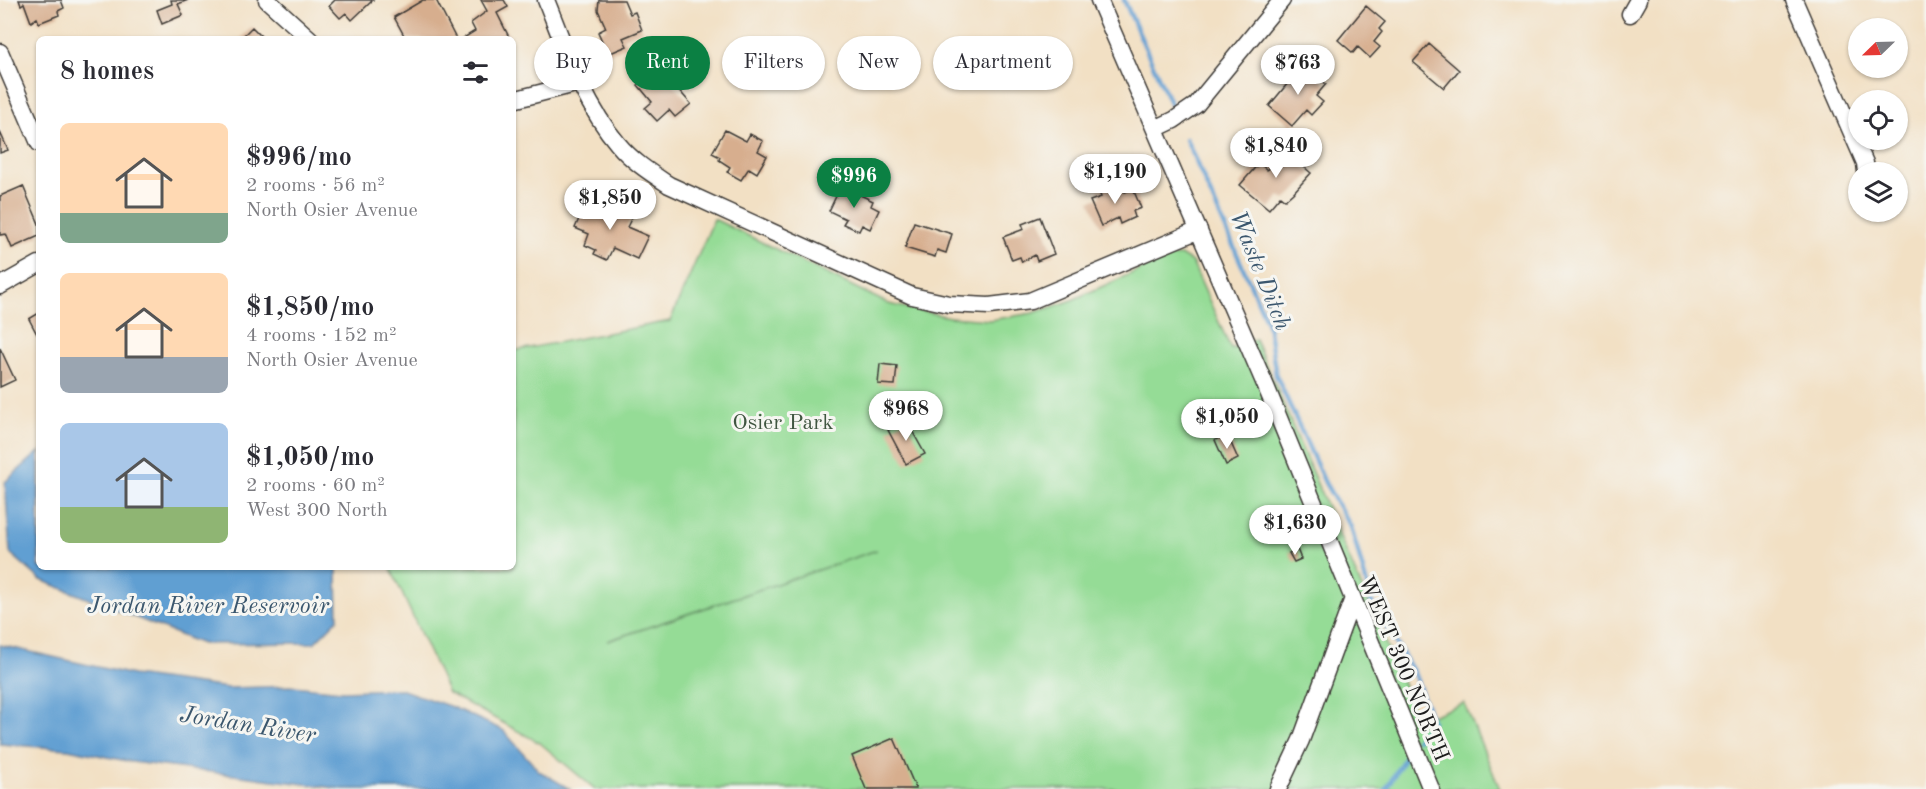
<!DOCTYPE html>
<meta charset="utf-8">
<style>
body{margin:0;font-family:"Old Standard TT",serif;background:#f7f7f7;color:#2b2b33;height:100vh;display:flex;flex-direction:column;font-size:22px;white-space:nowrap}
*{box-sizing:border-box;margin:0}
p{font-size:20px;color:#7c7c81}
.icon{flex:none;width:33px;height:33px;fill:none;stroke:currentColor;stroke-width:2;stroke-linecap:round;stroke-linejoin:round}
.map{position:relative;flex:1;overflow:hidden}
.side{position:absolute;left:36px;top:36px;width:480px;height:534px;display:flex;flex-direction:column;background:#fff;border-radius:9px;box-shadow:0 2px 4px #0004}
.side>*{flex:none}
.guide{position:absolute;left:534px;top:36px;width:570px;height:54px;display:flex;gap:12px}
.needle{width:39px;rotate:247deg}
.controls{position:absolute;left:1848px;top:18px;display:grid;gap:12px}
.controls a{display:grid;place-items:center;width:60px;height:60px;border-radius:50%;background:#fff;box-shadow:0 2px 4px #0004;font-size:30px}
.price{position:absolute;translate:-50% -51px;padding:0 14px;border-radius:21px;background:#fff;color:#222;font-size:20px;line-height:39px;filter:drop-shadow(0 2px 3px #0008)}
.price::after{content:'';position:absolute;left:50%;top:36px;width:18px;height:14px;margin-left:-9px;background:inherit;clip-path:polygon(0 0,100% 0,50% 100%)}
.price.active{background:#0b8043;color:#fff}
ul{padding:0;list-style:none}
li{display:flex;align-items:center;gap:18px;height:150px;padding:0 24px}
li span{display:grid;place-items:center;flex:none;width:168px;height:120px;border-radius:9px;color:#555}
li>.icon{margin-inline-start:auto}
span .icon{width:72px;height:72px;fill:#fffc;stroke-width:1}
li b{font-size:26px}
h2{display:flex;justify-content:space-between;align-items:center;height:72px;padding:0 24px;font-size:26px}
.pill{padding:0 21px;border-radius:27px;background:#fff;box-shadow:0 2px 4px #0004;font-size:21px;line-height:54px}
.pill.active{background:#0b8043;color:#fff}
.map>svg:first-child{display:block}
.green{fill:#95dc96;stroke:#587c59;stroke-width:1.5;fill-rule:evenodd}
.water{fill:#609fd2;stroke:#3e5e77;stroke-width:1.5}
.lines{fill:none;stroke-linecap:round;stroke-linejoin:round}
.stream{stroke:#609fd2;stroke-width:4.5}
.building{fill:#d7ae8e}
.minor-casing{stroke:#3c3935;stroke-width:19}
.minor{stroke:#fff;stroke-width:16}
.labels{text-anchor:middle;stroke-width:6;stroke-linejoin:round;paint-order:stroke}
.park-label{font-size:22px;fill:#405641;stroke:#f6f6f2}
.street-label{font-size:22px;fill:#1c1c1c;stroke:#f6f6f2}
.water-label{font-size:24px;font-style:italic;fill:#3b576e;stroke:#f6f6f2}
</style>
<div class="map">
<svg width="1926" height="789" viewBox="0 0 1926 789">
<rect width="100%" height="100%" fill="#f6f6f2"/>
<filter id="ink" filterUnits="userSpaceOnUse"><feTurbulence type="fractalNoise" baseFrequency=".0167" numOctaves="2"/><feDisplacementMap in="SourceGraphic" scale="12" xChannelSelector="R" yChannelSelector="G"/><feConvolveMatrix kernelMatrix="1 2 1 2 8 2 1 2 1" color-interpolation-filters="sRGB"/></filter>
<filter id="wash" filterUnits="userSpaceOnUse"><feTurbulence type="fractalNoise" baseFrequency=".008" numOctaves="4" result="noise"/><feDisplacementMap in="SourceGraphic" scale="24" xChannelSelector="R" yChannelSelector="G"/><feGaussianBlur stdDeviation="1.35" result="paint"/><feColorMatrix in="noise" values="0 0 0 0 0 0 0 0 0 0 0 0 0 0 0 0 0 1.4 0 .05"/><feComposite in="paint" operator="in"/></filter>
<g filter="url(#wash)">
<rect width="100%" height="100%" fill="#f2e0c4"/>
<path class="green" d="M714 219 889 304 950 317 990 320 1033 313 1070 301 1170 256H1182L1192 262 1231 349 1255 339 1419 721 1464 703 1500 789H595L540 743 448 693 390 567H513V351L670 321ZM877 550 608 641H607Z"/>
<path class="water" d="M39 452V567H337L338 619 314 643 202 644 41 580 10 553 5 482Z
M0 645 133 675 228 688 294 686 342 691 400 689 452 707 503 730 539 771 570 789H343L132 762 68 749 0 744Z"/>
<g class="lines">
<path class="stream" d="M1124 0 1171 105
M1186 139 1268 324 1276 375 1325 483 1351 527 1372 603 1414 673 1432 721 1417 740
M1386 789 1408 752"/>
</g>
<g id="blocks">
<path class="building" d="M19 0H61L64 8 58 11 59 15 39 23 37 18 31 22 24 3 21 5Z
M171 0H188L178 4 183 15 162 24 157 10 172 4Z
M335 0H373L352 20 346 13 340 18 329 6Z
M423 0H436L456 39H406L394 17Z
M481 0H504L508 7 497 13 510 39H462L475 31 471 23 487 11Z
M599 0H624L630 14 635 12 642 30 623 38 627 46 608 54 598 32 606 28 598 10Z
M1366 6 1385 22 1379 29 1382 32 1374 42 1380 47 1370 58 1358 47 1353 53 1338 40Z
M252 27 264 39H240Z
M1429 44 1459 70 1444 88 1413 62Z
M1292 67 1302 77 1309 69 1326 84 1316 96 1323 102 1311 115 1306 110 1292 126 1269 106 1288 83 1282 78Z
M661 70 691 104 675 117 669 110 657 121 645 108 652 102 638 85 646 77 649 80Z
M725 130 746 141 750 134 763 141 758 151 767 156 757 173 749 168 741 180 727 172 730 167 719 160 720 157 712 153Z
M0 132 8 150 0 153Z
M1278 149 1281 152 1283 149 1311 173 1293 193 1285 200 1280 196 1269 209 1240 185 1259 163 1267 170 1274 161 1271 158Z
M1115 183 1118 189 1123 187 1125 192 1133 189 1141 208 1133 211 1135 217 1120 224 1118 218 1101 226 1090 201 1101 197 1098 190Z
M23 186 39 224V236L12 248 6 234 0 235V196Z
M841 186 873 201 871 206 879 210 870 229 862 225 859 231 843 224 846 219 829 211Z
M602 203 614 211 617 205 634 213 627 227 648 236 637 259 613 248 607 260 594 254 596 250 585 245 589 234 575 228 585 205 600 208Z
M1040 217 1054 254 1037 261 1035 255 1022 262 1020 257 1012 260 1003 237 1024 229 1022 224Z
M914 222 952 234 946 253 937 250 935 257 905 248Z
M39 313V338L29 319Z
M0 348 15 380 0 387Z
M880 364 897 366 895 385 878 384Z
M906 420 925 454 906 464 888 430Z
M1227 434 1238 459 1226 465 1215 440Z
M1297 549 1301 559 1294 562 1289 553Z
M894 738 916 789H866L852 756Z"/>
</g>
</g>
<g filter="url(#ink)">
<use href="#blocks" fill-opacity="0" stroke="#3c3935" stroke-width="1.5"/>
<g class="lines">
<g class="minor-casing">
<path id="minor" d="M267 0 310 39
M546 0C566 50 583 103 618 144 632 161 651 173 669 185L912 296 949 304 989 306 1030 301 1199 230
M1099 0 1267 389 1431 789
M1794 0 1865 163 1866 172
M1630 14 1638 0
M0 52 39 143
M513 100 579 83
M1155 129 1174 120 1196 105 1282 0
M0 286 39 264
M1278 789 1301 740 1352 601"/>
</g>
<use href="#minor" class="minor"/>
</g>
</g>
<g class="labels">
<g class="park-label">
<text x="783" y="429">Osier Park</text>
</g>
<g class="street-label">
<text transform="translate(1405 668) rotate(67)" y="8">WEST 300 NORTH</text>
</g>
<g class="water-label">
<text transform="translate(1261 270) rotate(68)" y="8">Waste Ditch</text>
<text x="208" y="613">Jordan River Reservoir</text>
<text transform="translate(248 724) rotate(9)" y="8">Jordan River</text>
</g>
</g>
</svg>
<div class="controls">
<a><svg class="needle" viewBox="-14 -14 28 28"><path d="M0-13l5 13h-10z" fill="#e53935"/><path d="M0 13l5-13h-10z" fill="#7c7c81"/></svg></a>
<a><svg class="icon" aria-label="locate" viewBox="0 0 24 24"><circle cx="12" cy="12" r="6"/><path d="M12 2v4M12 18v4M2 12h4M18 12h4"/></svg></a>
<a><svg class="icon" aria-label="layers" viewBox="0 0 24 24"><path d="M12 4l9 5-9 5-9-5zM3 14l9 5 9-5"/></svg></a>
</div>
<b class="price" style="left:1298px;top:96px">$763</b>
<b class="price" style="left:1276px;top:179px">$1,840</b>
<b class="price" style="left:1115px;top:205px">$1,190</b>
<b class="price active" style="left:854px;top:209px">$996</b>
<b class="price" style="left:610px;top:231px">$1,850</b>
<b class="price" style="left:906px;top:442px">$968</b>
<b class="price" style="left:1227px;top:450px">$1,050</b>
<b class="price" style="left:1295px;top:556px">$1,630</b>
<div class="guide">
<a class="pill">Buy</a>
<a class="pill active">Rent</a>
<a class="pill">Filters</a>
<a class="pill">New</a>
<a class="pill">Apartment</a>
</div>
<section class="side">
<h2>8 homes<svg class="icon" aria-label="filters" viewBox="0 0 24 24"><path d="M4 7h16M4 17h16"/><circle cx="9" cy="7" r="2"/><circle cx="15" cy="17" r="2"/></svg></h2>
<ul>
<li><span style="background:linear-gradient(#ffd9b3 75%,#7fa58c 0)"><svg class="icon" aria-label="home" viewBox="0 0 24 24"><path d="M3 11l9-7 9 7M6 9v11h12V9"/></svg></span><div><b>$996/mo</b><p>2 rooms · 56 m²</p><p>North Osier Avenue</p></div></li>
<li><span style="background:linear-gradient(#ffd9b3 70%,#9aa5b1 0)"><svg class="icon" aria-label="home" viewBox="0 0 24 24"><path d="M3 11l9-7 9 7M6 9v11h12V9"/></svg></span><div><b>$1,850/mo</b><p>4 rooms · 152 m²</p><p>North Osier Avenue</p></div></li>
<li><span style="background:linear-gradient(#a9c7e8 70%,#8fb573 0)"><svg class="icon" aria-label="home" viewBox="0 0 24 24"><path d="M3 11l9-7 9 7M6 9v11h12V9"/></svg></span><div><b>$1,050/mo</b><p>2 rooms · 60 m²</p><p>West 300 North</p></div></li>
</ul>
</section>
</div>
